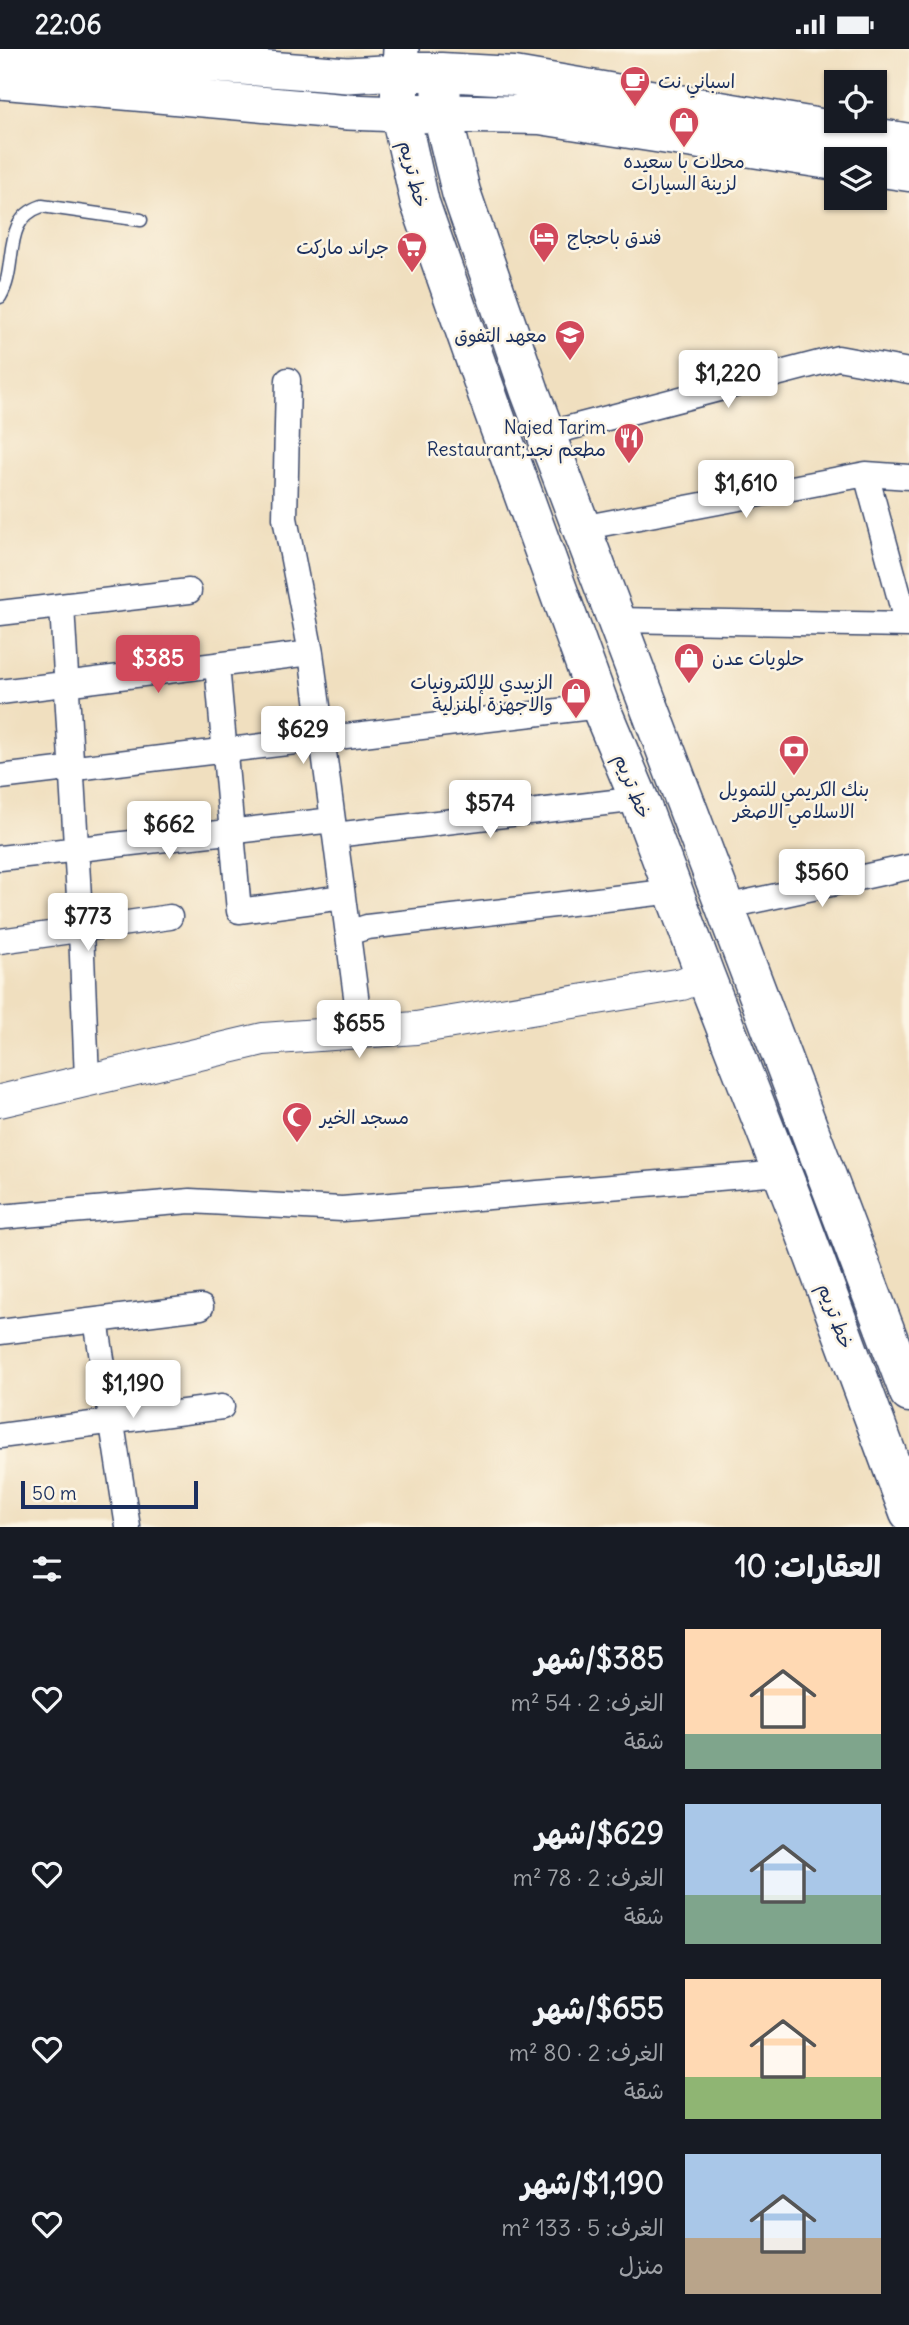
<!DOCTYPE html>
<html lang="ar">
<meta charset="utf-8">
<style>
body{margin:0;font-family:Delius,"Playpen Sans Arabic",sans-serif;background:#20242c;color:#f1f3f6;direction:rtl;height:100vh;display:flex;flex-direction:column;font-size:26px;white-space:nowrap}
*{box-sizing:border-box;margin:0}
p{font-size:23px;color:#9ea1a6}
.icon{flex:none;width:38px;height:38px;fill:none;stroke:currentColor;stroke-width:2;stroke-linecap:round;stroke-linejoin:round}
.map{position:relative;height:1478px;overflow:hidden;direction:ltr}
.side{display:flex;flex-direction:column;background:#171b24;flex:1}
.side>*{flex:none}
.tools{position:absolute;left:824px;top:21px;display:grid;gap:14px}
.tools a{display:grid;place-items:center;width:63px;height:63px;border-radius:0px;background:#171b24;box-shadow:0 2px 5px #0004;font-size:35px}
.scale{position:absolute;left:21px;bottom:18px;width:177px;box-sizing:border-box;padding-left:7px;border:4px solid #1b2f5e;border-top:0;font-size:19px;line-height:24px;white-space:nowrap;color:#1b2f5e;-webkit-text-stroke:5px #fcf5e5;paint-order:stroke}
.price{position:absolute;translate:-50% -60px;padding:0 16px;border-radius:7px;background:#fff;color:#222;font-size:23px;line-height:46px;filter:drop-shadow(0 2px 4px #0008)}
.price::after{content:'';position:absolute;left:50%;top:42px;width:21px;height:16px;margin-left:-10px;background:inherit;clip-path:polygon(0 0,100% 0,50% 100%)}
.price.selected{background:#d1495b;color:#fff}
ul{padding:0;list-style:none}
li{display:flex;align-items:center;gap:21px;height:175px;padding:0 28px}
li span{display:grid;place-items:center;flex:none;width:196px;height:140px;border-radius:0px;color:#555}
li>.icon{margin-inline-start:auto}
span .icon{width:84px;height:84px;fill:#fffc;stroke-width:1}
li b{font-size:30px}
h2{display:flex;justify-content:space-between;align-items:center;height:84px;padding:0 28px;font-size:30px}
.status{display:flex;justify-content:space-between;align-items:center;height:49px;padding:0 35px;background:#171b24;direction:ltr}
.status svg{height:19px;fill:currentColor}
.map>svg:first-child{display:block}
.lines{fill:none;stroke-linecap:round;stroke-linejoin:round}
.service-casing{stroke:#3b496d;stroke-width:15}
.minor-casing{stroke:#3b496d;stroke-width:27}
.tertiary-casing{stroke:#3b496d;stroke-width:34}
.secondary-casing{stroke:#3b496d;stroke-width:38}
.trunk-casing{stroke:#3b496d;stroke-width:41}
.service{stroke:#fff;stroke-width:12}
.minor{stroke:#fff;stroke-width:24}
.tertiary{stroke:#fff;stroke-width:32}
.secondary{stroke:#fff;stroke-width:35}
.trunk{stroke:#fff;stroke-width:38}
.labels{text-anchor:middle;stroke-width:5;stroke-linejoin:round;paint-order:stroke}
.poi-label{font-size:19px;fill:#1b2f5e;stroke:#fcf5e5;text-anchor:start}
.street-label{font-size:19px;fill:#1b2f5e;stroke:#fcf5e5}
</style>
<div class="status"><b>22:06</b><svg viewBox="0 0 49 12"><path d="M0 12V9h3v3zM5 12V6h3v6zM10 12V3h3v9zM15 12V0h3v12zM26 1h20v11H26zM47 4h2v5h-2z"/></svg></div>
<div class="map">
<svg width="909" height="1478" viewBox="0 0 909 1478">
<rect width="100%" height="100%" fill="#fcf5e5"/>
<filter id="ink" filterUnits="userSpaceOnUse"><feTurbulence type="fractalNoise" baseFrequency=".0143" numOctaves="2"/><feDisplacementMap in="SourceGraphic" scale="14" xChannelSelector="R" yChannelSelector="G"/><feConvolveMatrix kernelMatrix="1 2 1 2 8 2 1 2 1" color-interpolation-filters="sRGB"/></filter>
<filter id="wash" filterUnits="userSpaceOnUse"><feTurbulence type="fractalNoise" baseFrequency=".00686" numOctaves="4" result="noise"/><feDisplacementMap in="SourceGraphic" scale="28" xChannelSelector="R" yChannelSelector="G"/><feGaussianBlur stdDeviation="1.57" result="paint"/><feColorMatrix in="noise" values="0 0 0 0 0 0 0 0 0 0 0 0 0 0 0 0 0 1.4 0 .05"/><feComposite in="paint" operator="in"/></filter>
<g filter="url(#wash)">
<rect width="100%" height="100%" fill="#f0dfbf"/>
</g>
<g filter="url(#ink)">
<g class="lines">
<g class="service-casing">
<path id="service" d="M0 248C19 217 0 171 42 157L141 171"/>
</g>
<g class="minor-casing">
<path id="minor" d="M288 331 285 469 311 604 361 985
M546 385 838 309 909 322
M866 425 907 576
M581 479 866 425 909 428
M62 557 81 882 87 1030
M0 564 189 542
M616 571 909 576
M217 616 239 862 343 848
M0 643 311 604
M0 728 600 657
M335 786 639 750
M0 809 333 771
M725 858 909 818
M348 884 367 878 674 842
M0 892 170 868
M0 1168 190 1152 342 1160 782 1124
M96 1271 128 1478
M0 1283 201 1258
M0 1387 222 1358"/>
</g>
<g class="tertiary-casing">
<path id="tertiary" d="M0 1052 263 990 416 979 682 935 705 926"/>
</g>
<g class="secondary-casing">
<path id="secondary" d="M6 0 347 26 400 23 401 0
M0 32 348 63 400 65"/>
</g>
<g class="trunk-casing">
<path id="trunk" d="M441 23 442 64 461 143 530 343 909 1344
M419 64 540 66 836 112
M909 94 514 27 441 23H400V65L420 154 491 356 600 657 639 750 705 926 794 1154 909 1464
M875 118 909 123"/>
</g>
<use href="#service" class="service"/>
<use href="#minor" class="minor"/>
<use href="#tertiary" class="tertiary"/>
<use href="#secondary" class="secondary"/>
<use href="#trunk" class="trunk"/>
</g>
</g>
<defs>
<g id="cafe-pin" transform="scale(1.575)"><path d="M0 17L-7.5 6A9.5 9.5 0 1 1 7.5 6Z" fill="#d1495b" stroke="#fcf5e5"/><path d="M-5.5-4.5H6V0H3Q3 3.5 0 3.5H-2.5Q-5.5 3.5-5.5 0ZM3-3.2v2h1.7v-2ZM-6 4.5H4V6H-6Z" fill="#fff"/></g>
<g id="shop-pin" transform="scale(1.575)"><path d="M0 17L-7.5 6A9.5 9.5 0 1 1 7.5 6Z" fill="#d1495b" stroke="#fcf5e5"/><path d="M-5-2.5h2.3a2.7 3.5 0 0 1 5.4 0H5L5.5 6h-11ZM-1.5-2.5h3a1.5 2.3 0 0 0-3 0Z" fill="#fff"/></g>
<g id="hotel-pin" transform="scale(1.575)"><path d="M0 17L-7.5 6A9.5 9.5 0 1 1 7.5 6Z" fill="#d1495b" stroke="#fcf5e5"/><path d="M-6-4.5h1.5V1H6V5H4.5V3h-9V5H-6ZM-4 0a1.8 1.8 0 1 1 3.6 0ZM.5 0V-2.5h3Q6-2.5 6 0Z" fill="#fff"/></g>
<g id="supermarket-pin" transform="scale(1.575)"><path d="M0 17L-7.5 6A9.5 9.5 0 1 1 7.5 6Z" fill="#d1495b" stroke="#fcf5e5"/><path d="M-6-5.5h2.5l.6 2H6L4.5 2H-2.5L-4.4-4H-6ZM-1.5 3.2a1.3 1.3 0 1 0 .1 0ZM3 3.2a1.3 1.3 0 1 0 .1 0Z" fill="#fff"/></g>
<g id="university-pin" transform="scale(1.575)"><path d="M0 17L-7.5 6A9.5 9.5 0 1 1 7.5 6Z" fill="#d1495b" stroke="#fcf5e5"/><path d="M0-5L7-2L0 1L-7-2ZM-4 1L0 2.5L4 1V4Q0 6-4 4Z" fill="#fff"/></g>
<g id="restaurant-pin" transform="scale(1.575)"><path d="M0 17L-7.5 6A9.5 9.5 0 1 1 7.5 6Z" fill="#d1495b" stroke="#fcf5e5"/><path d="M-5-6h1v4h1v-4h1v4h1v-4h1v5L-1.5 .5V6h-2V.5L-5-1ZM5-6V6H3V1.5H1.5Q1.5-4 5-6Z" fill="#fff"/></g>
<g id="bank-pin" transform="scale(1.575)"><path d="M0 17L-7.5 6A9.5 9.5 0 1 1 7.5 6Z" fill="#d1495b" stroke="#fcf5e5"/><path d="M-6-4H6V4H-6ZM0-2.3a2.3 2.3 0 1 0 0 4.6a2.3 2.3 0 1 0 0-4.6Z" fill="#fff"/></g>
<g id="mosque-pin" transform="scale(1.575)"><path d="M0 17L-7.5 6A9.5 9.5 0 1 1 7.5 6Z" fill="#d1495b" stroke="#fcf5e5"/><path d="M3.5-4.9A6 6 0 1 0 3.5 4.9A5 5 0 1 1 3.5-4.9Z" fill="#fff"/></g>
</defs>
<g fill-rule="evenodd">
<use href="#cafe-pin" x="635" y="32"/>
<use href="#shop-pin" x="684" y="73"/>
<use href="#hotel-pin" x="544" y="188"/>
<use href="#supermarket-pin" x="412" y="198"/>
<use href="#university-pin" x="570" y="286"/>
<use href="#restaurant-pin" x="629" y="389"/>
<use href="#shop-pin" x="689" y="609"/>
<use href="#shop-pin" x="576" y="644"/>
<use href="#bank-pin" x="794" y="701"/>
<use href="#mosque-pin" x="297" y="1068"/>
</g>
<g class="labels">
<g class="poi-label">
<text x="658" y="39">اسباني نت</text>
<text x="684" y="119" text-anchor="middle">محلات با سعيده<tspan x="684" dy="22">لزينة السيارات</tspan></text>
<text x="567" y="195">فندق باحجاج</text>
<text x="389" y="205" text-anchor="end">جراند ماركت</text>
<text x="547" y="293" text-anchor="end">معهد التفوق</text>
<text x="606" y="385" text-anchor="end">Najed Tarim<tspan x="606" dy="22">Restaurant;مطعم نجد</tspan></text>
<text x="712" y="616">حلويات عدن</text>
<text x="553" y="640" text-anchor="end">الزبيدي للإلكترونيات<tspan x="553" dy="22">والاجهزة المنزلية</tspan></text>
<text x="794" y="747" text-anchor="middle">بنك الكريمي للتمويل<tspan x="794" dy="22">الاسلامي الاصغر</tspan></text>
<text x="320" y="1075">مسجد الخير</text>
</g>
<g class="street-label">
<text transform="translate(414 125) rotate(76)" y="7">خط تريم</text>
<text transform="translate(633 737) rotate(68)" y="7">خط تريم</text>
<text transform="translate(836 1267) rotate(70)" y="7">خط تريم</text>
</g>
</g>
</svg>
<div class="tools">
<a><svg class="icon" aria-label="locate" viewBox="0 0 24 24"><circle cx="12" cy="12" r="6"/><path d="M12 2v4M12 18v4M2 12h4M18 12h4"/></svg></a>
<a><svg class="icon" aria-label="layers" viewBox="0 0 24 24"><path d="M12 4l9 5-9 5-9-5zM3 14l9 5 9-5"/></svg></a>
</div>
<div class="scale">50 m</div>
<b class="price" style="left:728px;top:361px">$1,220</b>
<b class="price" style="left:746px;top:471px">$1,610</b>
<b class="price selected" style="left:158px;top:646px">$385</b>
<b class="price" style="left:303px;top:717px">$629</b>
<b class="price" style="left:490px;top:791px">$574</b>
<b class="price" style="left:169px;top:812px">$662</b>
<b class="price" style="left:822px;top:860px">$560</b>
<b class="price" style="left:88px;top:904px">$773</b>
<b class="price" style="left:359px;top:1011px">$655</b>
<b class="price" style="left:133px;top:1371px">$1,190</b>
</div>
<section class="side">
<h2>العقارات: 10<svg class="icon" aria-label="filters" viewBox="0 0 24 24"><path d="M4 7h16M4 17h16"/><circle cx="9" cy="7" r="2"/><circle cx="15" cy="17" r="2"/></svg></h2>
<ul>
<li><span style="background:linear-gradient(#ffd9b3 75%,#7fa58c 0)"><svg class="icon" aria-label="home" viewBox="0 0 24 24"><path d="M3 11l9-7 9 7M6 9v11h12V9"/></svg></span><div><b>$385/شهر</b><p>الغرف: 2 · 54 m²</p><p>شقة</p></div><svg class="icon" aria-label="heart" viewBox="0 0 24 24"><path d="M12 20l-8-8c-3-5 5-10 8-4 3-6 11-1 8 4z"/></svg></li>
<li><span style="background:linear-gradient(#a9c7e8 65%,#7fa58c 0)"><svg class="icon" aria-label="home" viewBox="0 0 24 24"><path d="M3 11l9-7 9 7M6 9v11h12V9"/></svg></span><div><b>$629/شهر</b><p>الغرف: 2 · 78 m²</p><p>شقة</p></div><svg class="icon" aria-label="heart" viewBox="0 0 24 24"><path d="M12 20l-8-8c-3-5 5-10 8-4 3-6 11-1 8 4z"/></svg></li>
<li><span style="background:linear-gradient(#ffd9b3 70%,#8fb573 0)"><svg class="icon" aria-label="home" viewBox="0 0 24 24"><path d="M3 11l9-7 9 7M6 9v11h12V9"/></svg></span><div><b>$655/شهر</b><p>الغرف: 2 · 80 m²</p><p>شقة</p></div><svg class="icon" aria-label="heart" viewBox="0 0 24 24"><path d="M12 20l-8-8c-3-5 5-10 8-4 3-6 11-1 8 4z"/></svg></li>
<li><span style="background:linear-gradient(#a9c7e8 60%,#b9a48a 0)"><svg class="icon" aria-label="home" viewBox="0 0 24 24"><path d="M3 11l9-7 9 7M6 9v11h12V9"/></svg></span><div><b>$1,190/شهر</b><p>الغرف: 5 · 133 m²</p><p>منزل</p></div><svg class="icon" aria-label="heart" viewBox="0 0 24 24"><path d="M12 20l-8-8c-3-5 5-10 8-4 3-6 11-1 8 4z"/></svg></li>
</ul>
</section>
